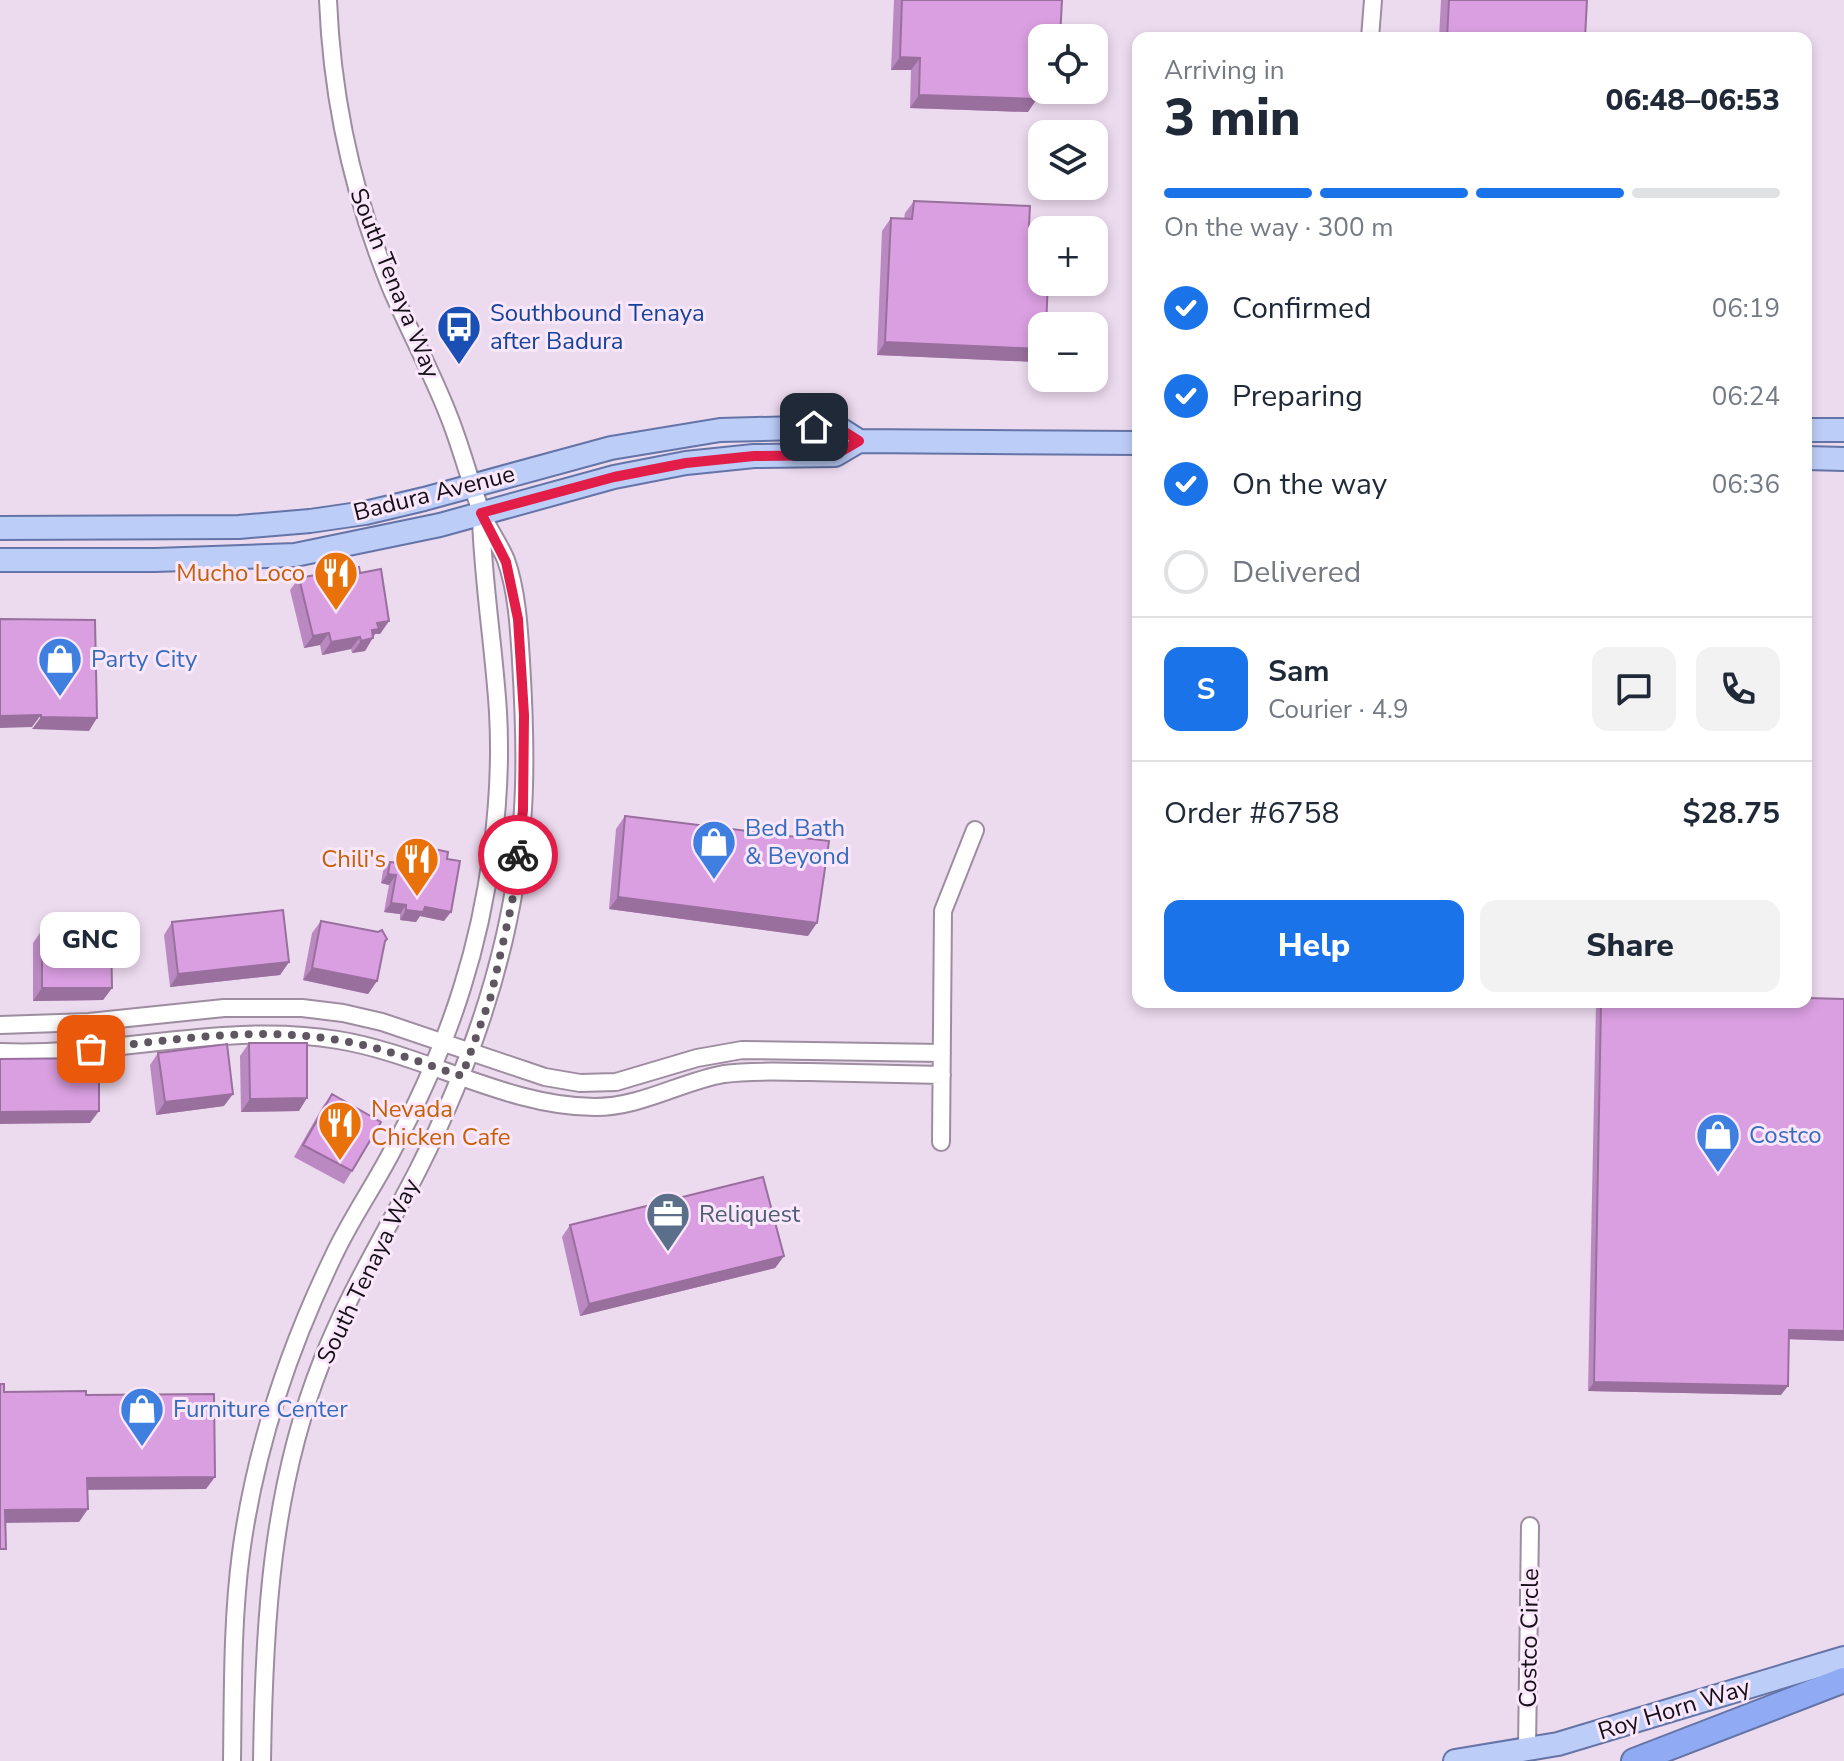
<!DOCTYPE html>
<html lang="en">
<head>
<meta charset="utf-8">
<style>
	body { margin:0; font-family:"Nunito Sans",sans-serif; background:#f2f2f3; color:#1f2937; height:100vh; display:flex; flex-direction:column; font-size:30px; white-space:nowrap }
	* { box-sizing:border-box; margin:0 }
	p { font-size:26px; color:#747a83 }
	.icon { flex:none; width:44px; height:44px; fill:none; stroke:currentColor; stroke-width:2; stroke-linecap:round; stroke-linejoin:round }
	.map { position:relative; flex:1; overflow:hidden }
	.details { position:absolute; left:1132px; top:32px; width:680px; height:976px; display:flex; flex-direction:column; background:#fff; border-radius:16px; box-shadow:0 4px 12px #0003 }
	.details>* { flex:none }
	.fabs { position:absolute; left:1028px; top:24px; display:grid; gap:16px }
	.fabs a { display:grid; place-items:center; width:80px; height:80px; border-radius:16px; background:#fff; box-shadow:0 4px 12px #0003; font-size:40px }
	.pin { position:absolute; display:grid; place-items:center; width:68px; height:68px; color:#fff; margin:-34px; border-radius:16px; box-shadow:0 4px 12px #0006 }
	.courier { position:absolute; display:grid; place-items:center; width:80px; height:80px; margin:-40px; border:6px solid #e11d48; border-radius:50%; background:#fff; color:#222; box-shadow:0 2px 10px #0007 }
	.bubble { position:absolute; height:56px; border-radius:16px; background:#fff; box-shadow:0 4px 12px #0003; font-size:26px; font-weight:800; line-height:56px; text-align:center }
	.summary em { font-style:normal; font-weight:800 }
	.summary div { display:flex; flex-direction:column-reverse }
	.summary { display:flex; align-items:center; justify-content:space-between; height:136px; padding:0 32px }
	h1 { font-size:52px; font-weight:800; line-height:60px }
	.bar { display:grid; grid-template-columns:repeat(4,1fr); gap:12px 8px; align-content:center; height:96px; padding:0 32px }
	.bar i { height:10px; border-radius:6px; background:#e0e1e3 }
	.bar .active { background:#1a73e8 }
	.bar p { grid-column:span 4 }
	.line { display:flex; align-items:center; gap:20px; padding:0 32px; border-top:2px solid #e0e1e3 }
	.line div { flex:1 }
	.round { display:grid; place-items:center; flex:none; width:84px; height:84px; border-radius:16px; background:#f2f2f3 }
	ol { padding:0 32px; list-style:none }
	li { display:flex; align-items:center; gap:24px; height:88px }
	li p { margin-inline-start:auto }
	li .icon { padding:8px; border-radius:50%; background:#1a73e8; color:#fff; stroke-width:4 }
	li:last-child { color:#747a83 }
	li i { width:44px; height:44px; border:4px solid #e0e1e3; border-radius:50% }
	.cta { display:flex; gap:16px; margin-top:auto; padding:16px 32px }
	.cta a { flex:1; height:92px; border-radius:16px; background:#1a73e8; color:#fff; font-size:32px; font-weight:800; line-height:92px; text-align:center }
	.cta a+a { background:#f2f2f3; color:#1f2937 }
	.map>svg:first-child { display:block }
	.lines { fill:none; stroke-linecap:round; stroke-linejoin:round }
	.minor-casing { stroke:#9e8da0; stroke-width:20 }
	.major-casing { stroke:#6574a6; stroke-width:26 }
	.highway-casing { stroke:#6574a6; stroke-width:28 }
	.minor { stroke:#fff; stroke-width:16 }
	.major { stroke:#bccdf8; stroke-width:22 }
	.highway { stroke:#90abf3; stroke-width:24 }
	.wall { fill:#bb89c2 }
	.shaded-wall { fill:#996f9e }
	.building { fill:#da9fe1; stroke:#996f9e; stroke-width:2 }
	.done { stroke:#605662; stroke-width:8; stroke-dasharray:0 14.4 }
	.route { stroke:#e11d48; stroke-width:10 }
	.labels { text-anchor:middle; stroke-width:6; stroke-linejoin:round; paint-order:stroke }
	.street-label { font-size:24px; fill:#150f16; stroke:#fae7fc }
	.transit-label { font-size:24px; fill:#164399; stroke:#fae7fc; text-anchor:start }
	.food-label { font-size:24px; fill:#c56008; stroke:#fae7fc; text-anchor:end }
	.shop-label { font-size:24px; fill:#366cbe; stroke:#fae7fc; text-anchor:start }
	.service-label { font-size:24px; fill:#4e5e75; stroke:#fae7fc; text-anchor:start }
</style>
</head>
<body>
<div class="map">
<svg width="1844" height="1761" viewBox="0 0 1844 1761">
	<rect width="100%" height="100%" fill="#ecdaee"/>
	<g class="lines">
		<g class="minor-casing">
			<path id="minor" d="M1370,38L1373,0
				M0,1025L89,1022L224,1008H302L343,1013L382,1022L545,1077L580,1083L616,1082L697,1058L742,1050L942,1053
				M0,1052C113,1057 225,1021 338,1040C424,1054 508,1107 595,1107C641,1107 680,1082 724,1074C752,1070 781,1072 809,1072C853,1073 898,1074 942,1075
				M941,1142L943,911L975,830
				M1527,1749L1530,1526
				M232,1761C233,1692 232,1622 241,1553C255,1450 288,1350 333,1257C349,1222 372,1189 390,1155C419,1101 444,1046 462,988C489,903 503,801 498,712C494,647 483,583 481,518
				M262,1761C264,1625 271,1489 322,1361C348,1294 385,1234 418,1170C475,1057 516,937 523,809C526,760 524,710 521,661C519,628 517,591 506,560C499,543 487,528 481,511C469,479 461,446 448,414C431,371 409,330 391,288C353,195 332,100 328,0"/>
		</g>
		<g class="major-casing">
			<path id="major" d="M1806,430H1844
				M1806,458L1844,459
				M0,528L239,527L310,521L365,513L424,499L611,448L720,430L837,427L859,441
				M0,560H155L295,555L440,525L614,477L686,463L754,456L835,455L859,441L1138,443
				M1455,1761L1558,1744L1844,1658"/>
		</g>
		<g class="highway-casing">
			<path id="highway" d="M1634,1761L1844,1680"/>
		</g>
		<use href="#minor" class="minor"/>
		<use href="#major" class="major"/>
		<use href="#highway" class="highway"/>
	</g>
	<path class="wall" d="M894,0H1062L1037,77L1028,112L910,108L911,70H891Z
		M1441,0H1587L1585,38H1439Z
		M914,201L1029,226L1036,362L877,355L882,231L891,218L904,219L905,213Z
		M360,573L389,621L380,634H375L365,651L352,653L351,649L322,655L320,645L304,648L290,590L299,578Z
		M625,816L808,936L609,909L616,829Z
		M403,848L431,853L434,849L444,921L420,916L416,922L400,920V914L384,912L389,885L381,883L383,871L390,862H396L397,857Z
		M321,921L378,932L387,939L384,944L377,981L368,994L303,980L312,933Z
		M172,922L289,962L280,975L170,987L164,935Z
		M42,930L112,988L103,1000L33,1001V943Z
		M1596,1002H1806L1844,1341L1789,1339L1781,1395L1588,1391Z
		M249,1043L299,1111L241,1112L240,1056Z
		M158,1053L224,1106L156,1115L150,1065Z
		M332,1094L352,1171L344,1184L294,1157L323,1106Z
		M570,1225L784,1256L775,1268L580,1316L562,1237Z"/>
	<path class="shaded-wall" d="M900,57L920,58L911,70H891Z
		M1038,64L1042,65V77H1029Z
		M919,95L1037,99L1028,112L910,108Z
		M885,342L1042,349V353L1036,362L877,355Z
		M389,621L380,634H375L365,651L352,653L361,641L377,623Z
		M329,633L320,645L304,648L313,636Z
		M360,637L351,649L322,655L331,642Z
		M41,715L32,727L0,728V716Z
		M41,717L97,718L89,731L32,729Z
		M388,874L396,875L389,885L381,883Z
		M618,897L817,923L808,936L609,909Z
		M391,903L406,905L400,914L384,912Z
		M425,907L451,912L444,921L420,916L416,922L400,920L406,910Z
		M289,962L280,975L170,987L178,974Z
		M312,968L377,981L368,994L303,980Z
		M42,988H112L103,1000L33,1001Z
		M233,1094L224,1106L156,1115L165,1102Z
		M307,1098L299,1111L241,1112L250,1099Z
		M99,1111L90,1123L0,1124V1112Z
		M784,1256L775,1268L580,1316L589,1304Z
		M1789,1330L1844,1331V1341L1783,1339Z
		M1594,1382L1788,1386L1781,1395L1588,1391Z
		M215,1477L206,1489L79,1490L87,1478Z
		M88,1509L79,1522L0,1523L5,1510Z"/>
	<path class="building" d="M902,0H1062L1060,38H1042V65L1038,64L1037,99L919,95L920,58L900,57Z
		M1449,0H1587L1585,38H1447Z
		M914,201L1030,206L1029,226L1050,227V230H1042V282H1048L1046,326H1042V349L885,342L891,218L912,219Z
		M359,567L360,573L381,569L389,621L377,623L379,629L372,630L373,638L361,641L360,637L331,642L329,633L313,636L299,578Z
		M0,619L95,620L97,718L41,717V715L0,716Z
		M625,816L829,841L817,923L618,897Z
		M403,848L433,853L434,849L448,852L447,859L460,861L451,912L425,907L423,912L406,910V905L391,903L396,875L388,874L390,862L400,863Z
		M283,910L289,962L178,974L172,922Z
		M321,921L378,932L382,930L387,939L385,941L377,981L312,968Z
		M42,930H111L112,988H42Z
		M1806,998L1844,999V1331L1789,1330L1788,1386L1594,1382L1601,1002H1806Z
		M249,1043H307V1098L250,1099Z
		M227,1044L233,1094L165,1102L158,1053Z
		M99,1058V1111L0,1112V1059Z
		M332,1094L381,1122L352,1171L303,1145Z
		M763,1177L784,1256L589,1304L570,1225Z
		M0,1384H4V1392L86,1391V1395L214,1394L215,1477L87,1478L88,1509L5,1510L6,1549H0Z"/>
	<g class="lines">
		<path class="done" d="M91,1049C172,1040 256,1026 337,1040C380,1046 421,1063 462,1076L491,996L512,903L518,855"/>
		<path class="route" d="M518,855L523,810L524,715L518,619L506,562L481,513L614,477L686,463L754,456L835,455L859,441L837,427H814"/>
	</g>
	<defs>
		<g id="bus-pin" transform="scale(2.3)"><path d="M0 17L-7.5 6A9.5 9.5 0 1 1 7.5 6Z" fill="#1a4fb4" stroke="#fae7fc"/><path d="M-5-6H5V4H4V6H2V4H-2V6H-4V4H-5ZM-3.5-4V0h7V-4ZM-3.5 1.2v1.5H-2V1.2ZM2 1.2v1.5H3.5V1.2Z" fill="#fff"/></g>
		<g id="restaurant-pin" transform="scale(2.3)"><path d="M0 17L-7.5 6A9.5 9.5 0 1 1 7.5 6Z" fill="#e8710a" stroke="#fae7fc"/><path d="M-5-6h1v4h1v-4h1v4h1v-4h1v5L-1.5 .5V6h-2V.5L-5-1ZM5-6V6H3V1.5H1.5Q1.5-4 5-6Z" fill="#fff"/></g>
		<g id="shop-pin" transform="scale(2.3)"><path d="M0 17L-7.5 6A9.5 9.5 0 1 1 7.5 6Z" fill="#3f7fe0" stroke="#fae7fc"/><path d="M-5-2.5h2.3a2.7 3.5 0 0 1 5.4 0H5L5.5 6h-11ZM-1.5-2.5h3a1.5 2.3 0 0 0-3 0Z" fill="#fff"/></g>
		<g id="office-pin" transform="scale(2.3)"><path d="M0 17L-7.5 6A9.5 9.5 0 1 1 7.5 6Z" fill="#5c6f8a" stroke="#fae7fc"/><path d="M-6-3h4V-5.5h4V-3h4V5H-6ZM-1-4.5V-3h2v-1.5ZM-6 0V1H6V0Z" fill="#fff"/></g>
	</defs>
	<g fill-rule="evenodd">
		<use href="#bus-pin" x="459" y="327"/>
		<use href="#restaurant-pin" x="336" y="573"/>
		<use href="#shop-pin" x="60" y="659"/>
		<use href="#shop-pin" x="714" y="842"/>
		<use href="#restaurant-pin" x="417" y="859"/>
		<use href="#restaurant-pin" x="340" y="1123"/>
		<use href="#shop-pin" x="1718" y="1135"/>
		<use href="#office-pin" x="668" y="1214"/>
		<use href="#shop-pin" x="142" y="1409"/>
	</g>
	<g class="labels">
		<g class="street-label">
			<text transform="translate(395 283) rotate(68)" y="8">South Tenaya Way</text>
			<text transform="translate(434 493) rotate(-14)" y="8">Badura Avenue</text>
			<text transform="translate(368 1271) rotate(-64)" y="8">South Tenaya Way</text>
			<text transform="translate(1529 1638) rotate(-89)" y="8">Costco Circle</text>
			<text transform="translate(1674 1709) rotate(-17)" y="8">Roy Horn Way</text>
		</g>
		<g class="transit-label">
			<text x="490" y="321">Southbound Tenaya<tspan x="490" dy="28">after Badura</tspan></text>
		</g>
		<g class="food-label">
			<text x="305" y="581">Mucho Loco</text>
			<text x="386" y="867">Chili's</text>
			<text x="371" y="1117" text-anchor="start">Nevada<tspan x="371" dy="28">Chicken Cafe</tspan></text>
		</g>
		<g class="shop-label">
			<text x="91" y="667">Party City</text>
			<text x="745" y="836">Bed Bath<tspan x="745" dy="28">&amp; Beyond</tspan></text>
			<text x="1749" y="1143">Costco</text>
			<text x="173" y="1417">Furniture Center</text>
		</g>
		<g class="service-label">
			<text x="699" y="1222">Reliquest</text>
		</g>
	</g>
</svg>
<div class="fabs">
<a><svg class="icon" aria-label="locate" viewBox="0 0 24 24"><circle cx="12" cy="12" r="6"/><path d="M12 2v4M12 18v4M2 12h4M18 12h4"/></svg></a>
<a><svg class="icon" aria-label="layers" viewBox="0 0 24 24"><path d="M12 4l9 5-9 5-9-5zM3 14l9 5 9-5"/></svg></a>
<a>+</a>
<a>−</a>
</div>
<div class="pin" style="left:91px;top:1049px;background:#ea580c"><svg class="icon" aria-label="bag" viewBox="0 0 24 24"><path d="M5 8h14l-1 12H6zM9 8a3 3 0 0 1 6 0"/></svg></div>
<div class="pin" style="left:814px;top:427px;background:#1f2937"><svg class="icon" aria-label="home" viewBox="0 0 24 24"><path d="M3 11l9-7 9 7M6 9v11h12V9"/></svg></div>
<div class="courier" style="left:518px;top:855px"><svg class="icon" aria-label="bike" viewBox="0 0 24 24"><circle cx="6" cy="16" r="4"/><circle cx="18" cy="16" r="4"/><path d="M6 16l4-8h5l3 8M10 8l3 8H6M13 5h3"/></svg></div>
<div class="bubble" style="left:40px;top:912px;width:100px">GNC</div>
<section class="details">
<div class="summary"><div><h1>3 min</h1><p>Arriving in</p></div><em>06:48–06:53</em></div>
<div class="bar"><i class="active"></i><i class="active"></i><i class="active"></i><i></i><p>On the way · 300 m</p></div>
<ol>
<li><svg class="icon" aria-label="check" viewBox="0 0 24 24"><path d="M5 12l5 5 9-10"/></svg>Confirmed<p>06:19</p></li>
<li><svg class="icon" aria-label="check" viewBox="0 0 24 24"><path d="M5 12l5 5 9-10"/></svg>Preparing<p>06:24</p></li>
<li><svg class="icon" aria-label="check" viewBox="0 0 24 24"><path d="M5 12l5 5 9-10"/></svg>On the way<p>06:36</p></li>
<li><i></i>Delivered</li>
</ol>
<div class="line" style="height:144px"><b class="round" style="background:#1a73e8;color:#fff">S</b><div><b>Sam</b><p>Courier · 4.9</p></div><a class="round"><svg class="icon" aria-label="chat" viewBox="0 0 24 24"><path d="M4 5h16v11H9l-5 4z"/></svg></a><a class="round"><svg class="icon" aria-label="phone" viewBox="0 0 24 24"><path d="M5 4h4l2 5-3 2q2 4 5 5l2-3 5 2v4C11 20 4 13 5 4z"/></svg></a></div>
<div class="line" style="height:104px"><div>Order #6758</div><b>$28.75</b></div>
<div class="cta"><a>Help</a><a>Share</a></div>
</section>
</div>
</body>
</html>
